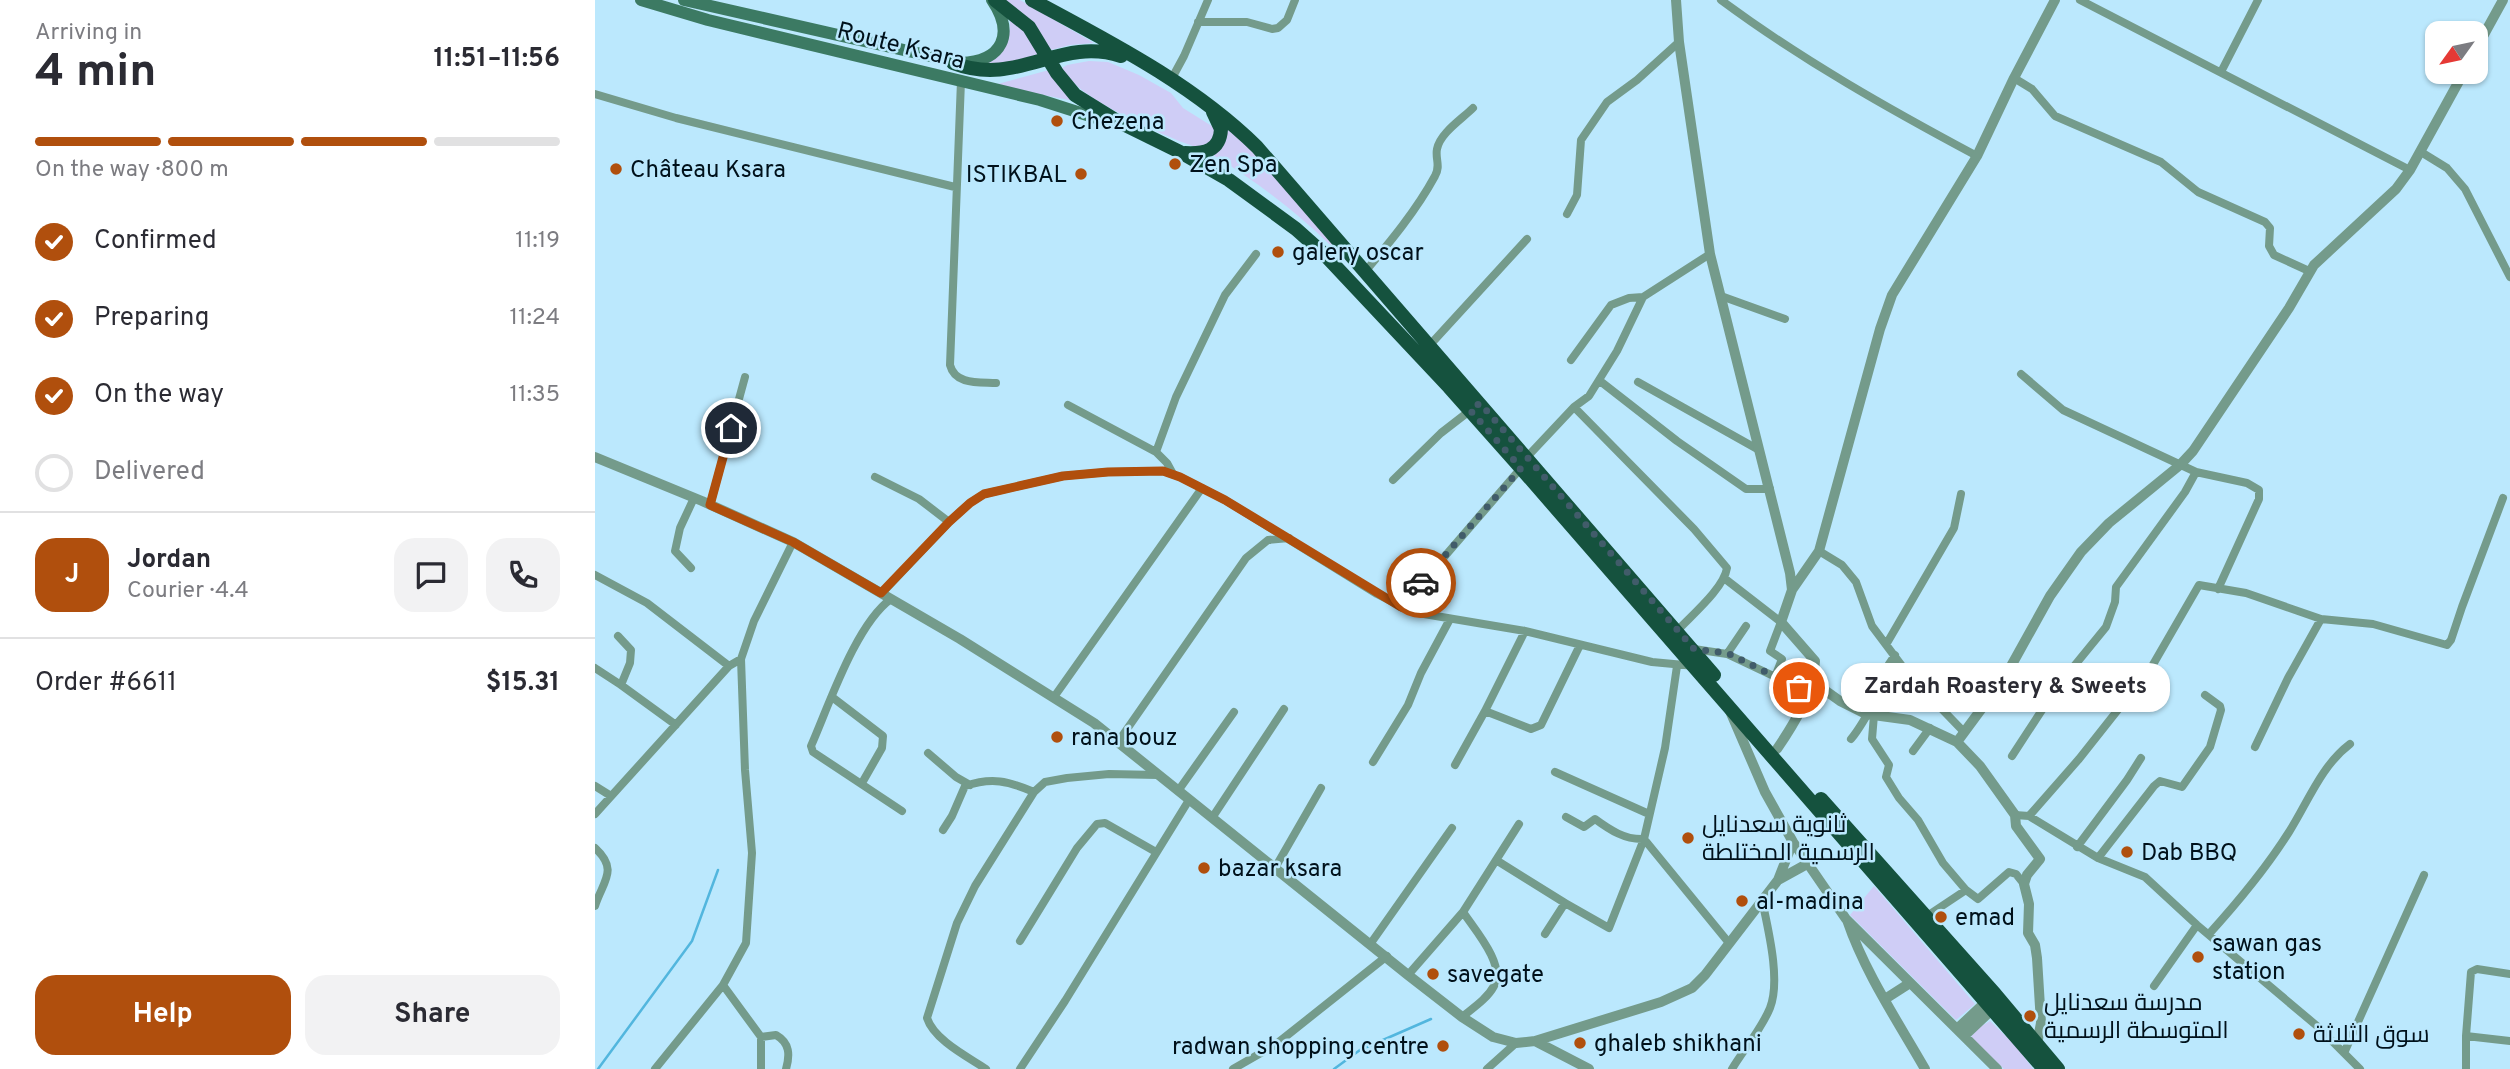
<!DOCTYPE html>
<html lang="en">
<head>
<meta charset="utf-8">
<style>
	body { margin:0; font-family:Overpass,Cairo,sans-serif; background:#f2f2f3; color:#2b2b33; height:100vh; display:flex; flex-direction:column; font-size:26px; white-space:nowrap }
	* { box-sizing:border-box; margin:0 }
	p { font-size:23px; color:#7c7c81 }
	.icon { flex:none; width:38px; height:38px; fill:none; stroke:currentColor; stroke-width:2; stroke-linecap:round; stroke-linejoin:round }
	.map { position:relative; flex:1; overflow:hidden }
	.sheet { display:flex; flex-direction:column; background:#fff; width:595px }
	.sheet>* { flex:none }
	.needle { width:46px; rotate:237deg }
	.buttons { position:absolute; left:1830px; top:21px; display:grid; gap:14px }
	.buttons a { display:grid; place-items:center; width:63px; height:63px; border-radius:14px; background:#fff; box-shadow:0 2px 5px #0004; font-size:35px }
	.pin { position:absolute; display:grid; place-items:center; width:60px; height:60px; color:#fff; margin:-30px; border:4px solid #fff; border-radius:50%; box-shadow:0 2px 7px #0007 }
	.courier { position:absolute; display:grid; place-items:center; width:70px; height:70px; margin:-35px; border:5px solid #b04f0d; border-radius:50%; background:#fff; color:#222; box-shadow:0 2px 9px #0007 }
	.bubble { position:absolute; height:49px; border-radius:21px; background:#fff; box-shadow:0 2px 5px #0004; font-size:23px; font-weight:700; line-height:49px; text-align:center }
	.headline em { font-style:normal; font-weight:700 }
	.headline div { display:flex; flex-direction:column-reverse }
	.headline { display:flex; align-items:center; justify-content:space-between; height:119px; padding:0 35px }
	h1 { font-size:46px; font-weight:700; line-height:52px }
	.bar { display:grid; grid-template-columns:repeat(4,1fr); gap:10px 7px; align-content:center; height:84px; padding:0 35px }
	.bar i { height:9px; border-radius:5px; background:#e1e1e2 }
	.bar .active { background:#b04f0d }
	.bar p { grid-column:span 4 }
	.line { display:flex; align-items:center; gap:18px; padding:0 35px; border-top:2px solid #e1e1e2 }
	.line div { flex:1 }
	.round { display:grid; place-items:center; flex:none; width:74px; height:74px; border-radius:21px; background:#f2f2f3 }
	ol { padding:0 35px; list-style:none }
	li { display:flex; align-items:center; gap:21px; height:77px }
	li p { margin-inline-start:auto }
	li .icon { padding:7px; border-radius:50%; background:#b04f0d; color:#fff; stroke-width:4 }
	li:last-child { color:#7c7c81 }
	li i { width:38px; height:38px; border:4px solid #e1e1e2; border-radius:50% }
	.primary-button { display:flex; gap:14px; margin-top:auto; padding:14px 35px }
	.primary-button a { flex:1; height:80px; border-radius:21px; background:#b04f0d; color:#fff; font-size:28px; font-weight:700; line-height:80px; text-align:center }
	.primary-button a+a { background:#f2f2f3; color:#2b2b33 }
	main { display:flex; flex:1; min-height:0 }
	.map>svg:first-child { display:block }
	.green { fill:#cfcdf6 }
	.lines { fill:none; stroke-linecap:round; stroke-linejoin:round }
	.stream { stroke:#52b6de; stroke-width:2.5 }
	.minor { stroke:#749b8b; stroke-width:8 }
	.tertiary { stroke:#749b8b; stroke-width:10 }
	.secondary { stroke:#3c7a63; stroke-width:12 }
	.trunk { stroke:#15523e; stroke-width:14 }
	.done { stroke:#415c6a; stroke-width:7; stroke-dasharray:0 12.6 }
	.route { stroke:#b04f0d; stroke-width:9 }
	.poi-dot { fill:#b04f0d; stroke:#bbe8fd; stroke-width:2.5 }
	.labels { text-anchor:middle; stroke-width:5; stroke-linejoin:round; paint-order:stroke }
	.street-label { font-size:24px; fill:#00111b; stroke:#bbe8fd }
	.poi-label { font-size:24px; fill:#00111b; stroke:#bbe8fd; text-anchor:start }
</style>
</head>
<body>
<main>
<section class="sheet">
<div class="headline"><div><h1>4 min</h1><p>Arriving in</p></div><em>11:51–11:56</em></div>
<div class="bar"><i class="active"></i><i class="active"></i><i class="active"></i><i></i><p>On the way · 800 m</p></div>
<ol>
<li><svg class="icon" aria-label="check" viewBox="0 0 24 24"><path d="M5 12l5 5 9-10"/></svg>Confirmed<p>11:19</p></li>
<li><svg class="icon" aria-label="check" viewBox="0 0 24 24"><path d="M5 12l5 5 9-10"/></svg>Preparing<p>11:24</p></li>
<li><svg class="icon" aria-label="check" viewBox="0 0 24 24"><path d="M5 12l5 5 9-10"/></svg>On the way<p>11:35</p></li>
<li><i></i>Delivered</li>
</ol>
<div class="line" style="height:126px"><b class="round" style="background:#b04f0d;color:#fff">J</b><div><b>Jordan</b><p>Courier · 4.4</p></div><a class="round"><svg class="icon" aria-label="chat" viewBox="0 0 24 24"><path d="M4 5h16v11H9l-5 4z"/></svg></a><a class="round"><svg class="icon" aria-label="phone" viewBox="0 0 24 24"><path d="M5 4h4l2 5-3 2q2 4 5 5l2-3 5 2v4C11 20 4 13 5 4z"/></svg></a></div>
<div class="line" style="height:91px"><div>Order #6611</div><b>$15.31</b></div>
<div class="primary-button"><a>Help</a><a>Share</a></div>
</section>
<div class="map">
<svg width="1915" height="1069" viewBox="0 0 1915 1069">
	<rect width="100%" height="100%" fill="#bbe8fd"/>
	<path class="green" d="M410,0H425L499,43L475,45L456,50Z
		M418,17L448,55L420,63L390,64C406,50 416,42 415,19Z
		M494,61L513,62L544,75L576,93L588,108L620,128L619,140L604,148C575,139 503,106 481,85C476,80 471,74 467,68L472,65Z
		M454,70L479,101L399,85Z
		M633,127L674,165L754,264C713,221 669,186 618,155L631,141Z
		M1279,886L1380,1004L1361,1020L1255,915Z
		M1395,1021L1422,1047L1438,1069H1409L1376,1037L1383,1028Z"/>
	<g class="lines">
		<path class="stream" d="M3,1069L97,941L123,870
			M739,1069L765,1050L836,1019"/>
		<path class="minor" d="M1126,0C1207,60 1294,109 1382,156
			M1485,0L1815,170
			M603,22H652L677,29L683,28L692,20L700,0
			M1626,72L1663,0
			M1419,78L1437,89L1460,116L1566,162L1603,192L1670,222L1675,228L1674,246L1679,255L1714,271
			M576,80L589,56L613,0
			M366,81L355,365C360,385 384,382 401,383
			M0,94L81,118L360,187
			M1826,152L1852,168L1870,189L1915,277
			M972,214L982,195L986,140L1012,102L1042,80L1084,42
			M769,273C795,242 821,211 840,176C846,166 840,159 842,149C845,133 867,119 878,108
			M1126,296L1190,319
			M834,346L932,239
			M976,360L1016,305L1034,298L1048,297
			M1005,381L1082,441L1151,489H1175
			M1043,382L1164,450
			M473,405L561,452L572,463L578,474
			M979,407L1099,529L1132,568C1129,588 1097,615 1083,630
			M561,452L581,397L630,295L661,254
			M932,457L979,407L994,396L1022,351L1048,297L1115,254
			M1601,472L1652,483L1664,490V499L1623,589
			M280,477L324,499L354,522
			M798,480L846,433L877,409
			M115,505L150,377
			M1224,551L1247,565L1261,582L1277,626L1313,674L1369,732
			M96,568L80,551L85,528L99,498
			M0,575L52,603L134,666
			M1129,578L1186,622L1175,651L1187,659L1180,677
			M287,593L354,522L375,503L389,494L468,476L513,472L568,471L585,477L630,500L782,594L817,612L930,631L1057,662L1100,666
			M296,599C261,624 234,705 216,746L218,752L307,811
			M806,607L926,468
			M23,636L36,650L35,663L26,685L81,725
			M1292,643L1359,528L1366,494
			M1099,649L1132,654L1212,692
			M1132,654L1151,626
			M1082,666L1070,748L1049,839L1134,943
			M0,668L26,685
			M237,697L288,736L287,748L267,783
			M459,697L607,488
			M890,711L930,631
			M1279,715L1277,739L1294,765L1291,777L1304,798L1323,820L1348,863L1371,890L1332,916
			M1256,739C1271,721 1281,697 1293,676L1292,667L1300,655
			M523,742L651,558L673,540L694,538
			M1660,747L1693,678L1726,619
			M1318,751L1335,728
			M333,753L361,777L375,785
			M1417,756L1462,687L1511,627L1520,602L1521,587L1590,492L1601,472L1468,410L1426,374
			M778,762L813,705L826,673L855,619
			M860,765L890,711L936,729L946,725L985,645
			M960,772L1054,814
			M0,786L16,796
			M583,791L639,712
			M0,814L134,666L146,659
			M1420,815L1434,816L1503,858L1550,877L1602,925L1722,1026L1765,1069
			M1434,816L1484,759L1556,668L1604,585L1651,593L1726,619L1778,624L1852,645L1856,640L1867,607L1908,498
			M617,818L689,709
			M348,830L357,816L370,786C397,777 413,781 439,792
			M1482,847L1532,780L1546,758
			M0,848C24,870 8,881 0,906
			M1503,858L1559,786L1565,781L1587,787L1615,747L1626,710L1625,706L1610,695
			M901,860L970,903L950,934
			M680,868L726,788
			M1371,890L1383,899L1414,872L1421,874L1429,884
			M970,903L1014,928L1049,839C1030,840 1015,830 1000,819L989,827L971,817
			M1614,934C1643,902 1670,870 1694,832C1713,802 1726,766 1755,744
			M425,941L482,848L502,824L510,823L561,852
			M776,943L857,828
			M813,975L868,912L924,824
			M128,985L166,1037V1069
			M1559,986L1602,925
			M867,1017C878,1008 892,999 899,986C911,965 880,930 868,912
			M1871,1036L1915,1041
			M166,1037L181,1035C195,1043 195,1055 191,1069
			M1749,1053L1829,875
			M60,1069L128,985L151,943L157,853L150,770L146,659L159,621L198,542
			M391,1069C373,1057 339,1040 332,1018L362,923L380,886L439,792L450,782L472,778L514,774L563,775
			M425,1069L470,1001L594,800
			M638,1069L680,1045L792,956
			M892,1069L921,1043
			M1137,1069C1149,1049 1166,1030 1175,1008C1186,980 1173,929 1167,900
			M1871,1069V1036L1876,972L1882,969L1915,974"/>
		<path class="tertiary" d="M1081,0L1084,42L1115,254L1195,573L1197,590L1186,622L1220,661C1219,692 1199,724 1182,749
			M1881,49L1908,0
			M0,457L107,501L198,542L365,639L499,723L813,975L867,1017L898,1037L921,1043L940,1041L1066,1002L1097,988L1110,975L1183,880L1198,842
			M1197,590L1224,551L1285,329L1297,295L1382,156L1419,78L1460,0
			M1217,681L1245,701L1271,714L1315,720L1362,742L1385,766L1420,815L1421,826L1445,859L1432,875L1429,884L1434,904L1433,933L1440,945L1442,958L1446,1023L1442,1044
			M1135,711L1170,792L1198,842L1251,919L1402,1069
			M1362,742L1410,677L1455,596L1486,552L1514,523L1585,465L1598,451L1694,308L1719,265L1801,189L1815,170L1869,72
			M1183,880L1212,864
			M1252,920C1270,973 1302,1020 1330,1069
			M1290,999L1315,983
			M1362,1029L1396,997
			M1369,1036L1402,1005
			M940,1041L994,1069"/>
		<path class="secondary" d="M46,0L113,20L445,100L520,124
			M89,0L366,63C408,61 420,34 397,0"/>
		<path class="trunk" d="M400,0L434,27L462,73L480,95L522,121L585,152L634,180L701,229L729,254L854,387L926,468L1449,1069
			M437,0C515,42 598,84 662,147L1119,675
			M358,63C423,88 464,36 526,56
			M590,153C609,154 625,151 626,129L618,112
			M1226,799L1400,994L1463,1069"/>
	</g>
	<g class="lines">
		<path class="done" d="M826,583L926,468L875,410L885,403L1099,649L1132,653L1204,688"/>
		<path class="route" d="M136,428L115,505L198,542L286,593L354,522L375,503L389,494L468,476L513,472L568,471L585,477L630,500L806,607L826,583"/>
	</g>
	<g class="poi-dot">
		<circle cx="462" cy="121" r="7"/>
		<circle cx="580" cy="164" r="7"/>
		<circle cx="21" cy="169" r="7"/>
		<circle cx="486" cy="174" r="7"/>
		<circle cx="683" cy="252" r="7"/>
		<circle cx="462" cy="737" r="7"/>
		<circle cx="1093" cy="838" r="7"/>
		<circle cx="1532" cy="852" r="7"/>
		<circle cx="609" cy="868" r="7"/>
		<circle cx="1147" cy="901" r="7"/>
		<circle cx="1346" cy="917" r="7"/>
		<circle cx="1603" cy="957" r="7"/>
		<circle cx="838" cy="974" r="7"/>
		<circle cx="1435" cy="1016" r="7"/>
		<circle cx="1704" cy="1034" r="7"/>
		<circle cx="985" cy="1043" r="7"/>
		<circle cx="848" cy="1046" r="7"/>
	</g>
	<g class="labels">
		<g class="street-label">
			<text transform="translate(306 45) rotate(14)" y="8">Route Ksara</text>
		</g>
		<g class="poi-label">
			<text x="476" y="129">Chezena</text>
			<text x="594" y="172">Zen Spa</text>
			<text x="35" y="177">Château Ksara</text>
			<text x="472" y="182" text-anchor="end">ISTIKBAL</text>
			<text x="697" y="260">galery oscar</text>
			<text x="476" y="745">rana bouz</text>
			<text x="1107" y="832">ثانوية سعدنايل<tspan x="1107" dy="28">الرسمية المختلطة</tspan></text>
			<text x="1546" y="860">Dab BBQ</text>
			<text x="623" y="876">bazar ksara</text>
			<text x="1161" y="909">al-madina</text>
			<text x="1360" y="925">emad</text>
			<text x="1617" y="951">sawan gas<tspan x="1617" dy="28">station</tspan></text>
			<text x="852" y="982">savegate</text>
			<text x="1449" y="1010">مدرسة سعدنايل<tspan x="1449" dy="28">المتوسطة الرسمية</tspan></text>
			<text x="1718" y="1042">سوق الثلاثة</text>
			<text x="999" y="1051">ghaleb shikhani</text>
			<text x="834" y="1054" text-anchor="end">radwan shopping centre</text>
		</g>
	</g>
</svg>
<div class="buttons">
<a><svg class="needle" viewBox="-14 -14 28 28"><path d="M0-13l5 13h-10z" fill="#e53935"/><path d="M0 13l5-13h-10z" fill="#7c7c81"/></svg></a>
</div>
<div class="pin" style="left:1204px;top:688px;background:#ea580c"><svg class="icon" aria-label="bag" viewBox="0 0 24 24"><path d="M5 8h14l-1 12H6zM9 8a3 3 0 0 1 6 0"/></svg></div>
<div class="pin" style="left:136px;top:428px;background:#1f2937"><svg class="icon" aria-label="home" viewBox="0 0 24 24"><path d="M3 11l9-7 9 7M6 9v11h12V9"/></svg></div>
<div class="courier" style="left:826px;top:583px"><svg class="icon" aria-label="car" viewBox="0 0 24 24"><path d="M5 17H2v-5l4-1 3-4h7l3 4 3 1v5h-3M9 17h6M6 11h13"/><circle cx="7" cy="17" r="2"/><circle cx="17" cy="17" r="2"/></svg></div>
<div class="bubble" style="left:1246px;top:663px;width:329px">Zardah Roastery &amp; Sweets</div>
</div>
</main>
</body>
</html>
